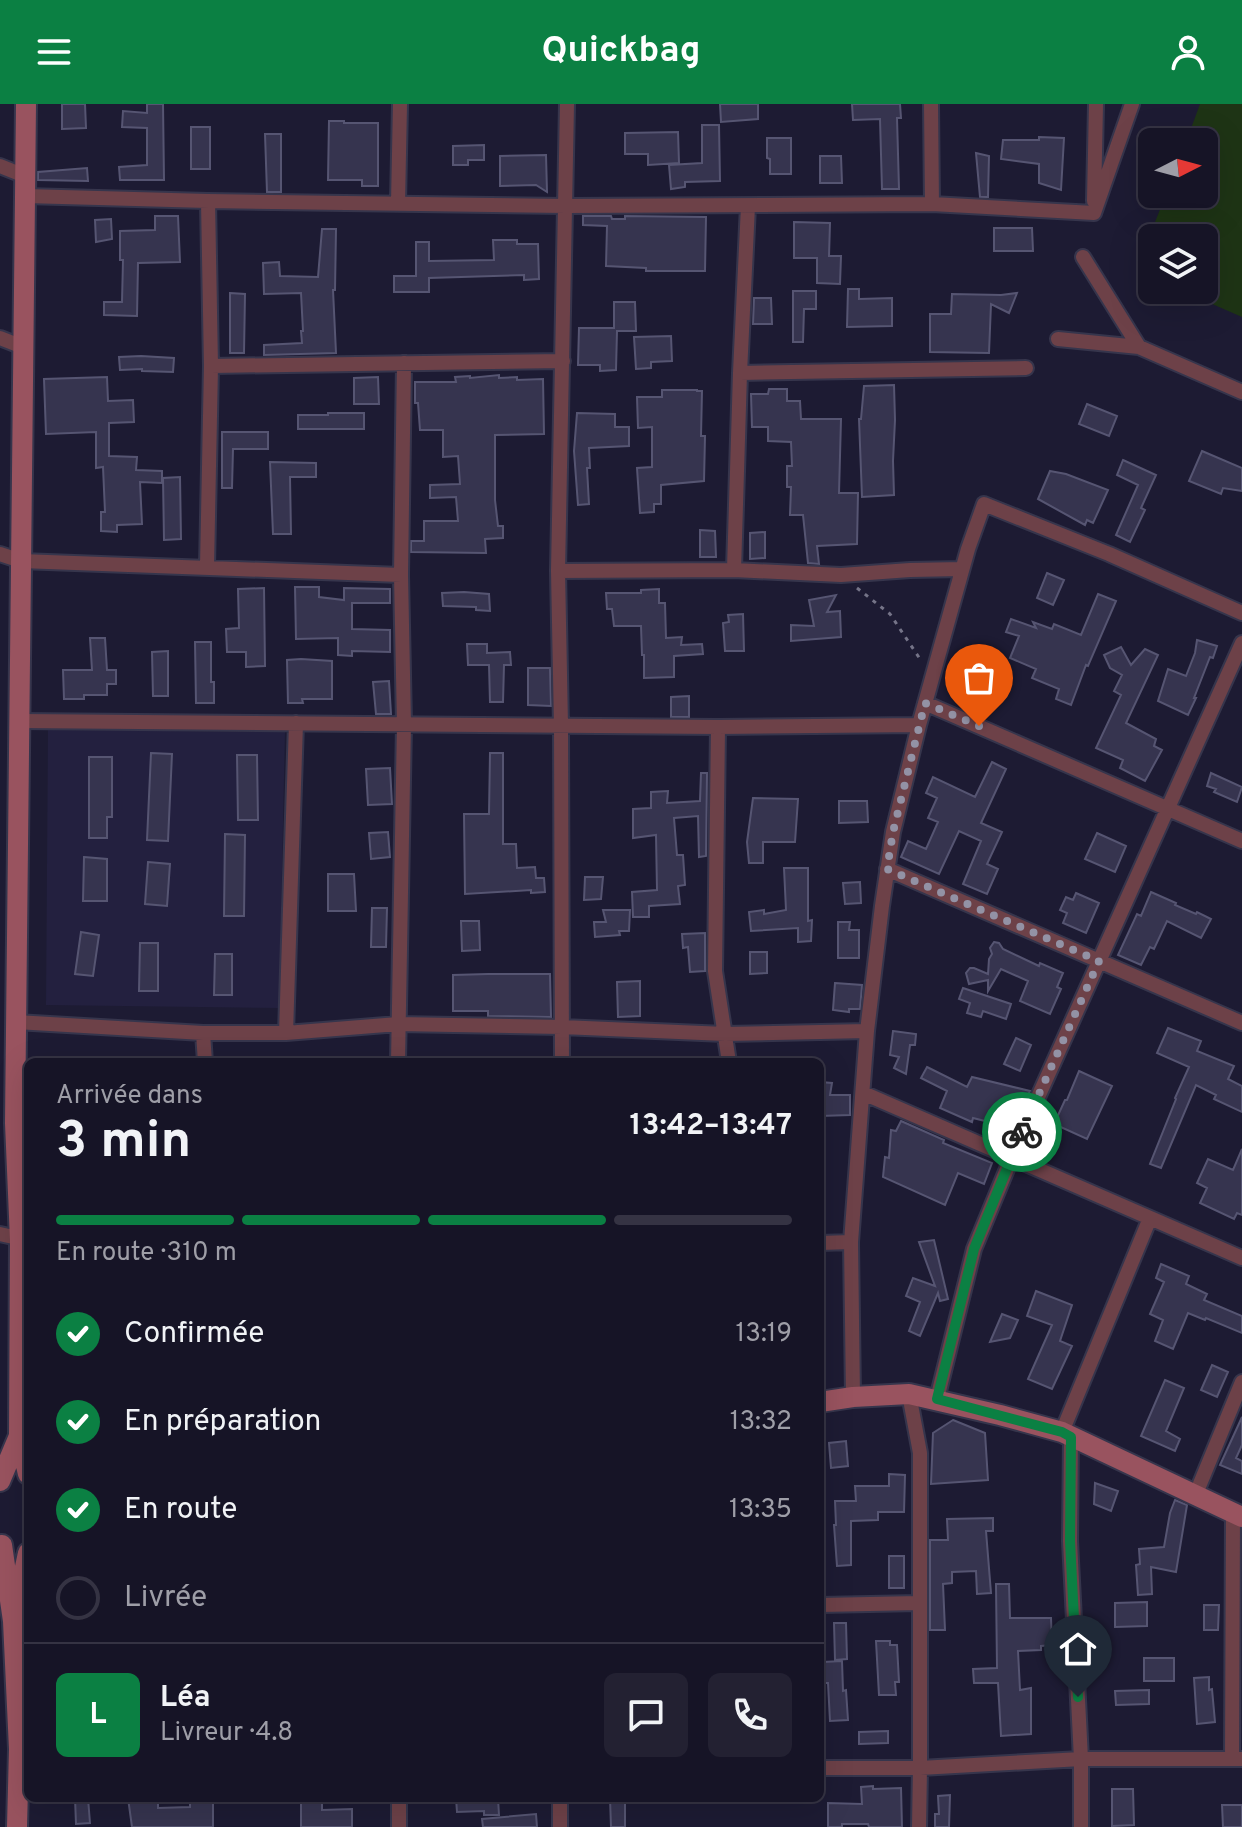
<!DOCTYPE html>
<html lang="fr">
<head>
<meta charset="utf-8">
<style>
	body { margin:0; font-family:Overpass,sans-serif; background:#232132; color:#f1f3f6; height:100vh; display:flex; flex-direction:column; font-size:30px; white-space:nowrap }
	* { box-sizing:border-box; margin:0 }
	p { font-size:26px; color:#9e9ea7 }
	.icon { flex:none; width:44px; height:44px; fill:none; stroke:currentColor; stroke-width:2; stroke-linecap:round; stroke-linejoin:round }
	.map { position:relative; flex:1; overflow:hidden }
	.details { position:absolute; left:24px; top:954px; width:800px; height:744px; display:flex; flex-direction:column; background:#161426; border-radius:12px; box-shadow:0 8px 32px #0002,0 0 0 2px #353343 }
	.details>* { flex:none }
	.needle { width:52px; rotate:84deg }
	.fabs { position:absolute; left:1138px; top:24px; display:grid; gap:16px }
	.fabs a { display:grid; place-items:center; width:80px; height:80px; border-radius:12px; background:#161426; box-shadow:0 8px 32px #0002,0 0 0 2px #353343; font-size:40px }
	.pin { position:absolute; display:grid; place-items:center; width:68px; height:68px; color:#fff; margin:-82px -34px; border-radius:50% 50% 50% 0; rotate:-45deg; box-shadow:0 0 8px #0007 }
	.pin .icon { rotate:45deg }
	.courier { position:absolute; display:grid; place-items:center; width:80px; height:80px; margin:-40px; border:6px solid #0b8043; border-radius:50%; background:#fff; color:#222; box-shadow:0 2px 10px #0007 }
	.overview em { font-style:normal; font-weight:700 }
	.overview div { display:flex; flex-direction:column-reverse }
	.overview { display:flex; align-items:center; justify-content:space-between; height:136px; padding:0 32px }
	h1 { font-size:52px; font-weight:700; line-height:60px }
	.bar { display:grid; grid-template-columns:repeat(4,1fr); gap:12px 8px; align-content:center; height:96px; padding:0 32px }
	.bar i { height:10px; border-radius:6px; background:#353343 }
	.bar .on { background:#0b8043 }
	.bar p { grid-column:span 4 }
	.line { display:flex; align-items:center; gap:20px; padding:0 32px; border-top:2px solid #353343 }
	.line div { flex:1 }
	.round { display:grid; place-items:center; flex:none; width:84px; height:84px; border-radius:12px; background:#232132 }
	ol { padding:0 32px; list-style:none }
	li { display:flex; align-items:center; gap:24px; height:88px }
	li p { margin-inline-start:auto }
	li .icon { padding:8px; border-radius:50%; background:#0b8043; color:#fff; stroke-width:4 }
	li:last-child { color:#9e9ea7 }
	li i { width:44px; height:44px; border:4px solid #353343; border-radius:50% }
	header { display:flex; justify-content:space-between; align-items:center; height:104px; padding:0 32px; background:#0b8043; color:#fff; font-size:36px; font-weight:700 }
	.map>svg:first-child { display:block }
	.built { fill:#23203f }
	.green { fill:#1e3415 }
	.building { fill:#36344f; stroke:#565572; stroke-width:2 }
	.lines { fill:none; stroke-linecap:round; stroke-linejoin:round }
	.street-casing { stroke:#36354c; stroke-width:18 }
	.secondary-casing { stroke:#36354c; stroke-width:24 }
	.path { stroke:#757488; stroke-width:3; stroke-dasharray:4 6; stroke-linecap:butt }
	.street { stroke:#6d4148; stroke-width:14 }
	.secondary { stroke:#99535f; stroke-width:20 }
	.done { stroke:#9392a5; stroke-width:8; stroke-dasharray:0 14.4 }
	.route { stroke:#0b8043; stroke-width:10 }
</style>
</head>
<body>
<header><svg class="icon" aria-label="menu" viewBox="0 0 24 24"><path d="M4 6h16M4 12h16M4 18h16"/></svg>Quickbag<svg class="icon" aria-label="person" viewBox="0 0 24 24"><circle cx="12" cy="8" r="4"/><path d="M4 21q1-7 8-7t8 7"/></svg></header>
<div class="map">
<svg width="1242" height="1723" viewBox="0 0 1242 1723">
	<rect width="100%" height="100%" fill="#1d1b33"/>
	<path class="built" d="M48,626L285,628L279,904L46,901Z"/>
	<path class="green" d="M1200,0H1242V213L1180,186H1204V134H1152V174L1136,167L1166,90H1204V38H1186Z"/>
	<path class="building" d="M62,0H85L86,24L62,25Z
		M147,0H163L164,76H120L119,63L147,61V24L122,23L123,7L147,9Z
		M720,0H758V15L721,18Z
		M852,0H900L901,14H897L899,85H882L880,15L853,16Z
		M329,17H344V19H378V82H362V76H328Z
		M702,21H719L720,77L685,78V83L671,85L669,61L702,59Z
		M191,23H210V65H191Z
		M678,28L679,59L648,61V50H625V29Z
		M265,30H281V88H267Z
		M1039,33L1064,34L1061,86L1039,79V60L1001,55L1003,36H1039Z
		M767,34H791V70H770V55L767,54Z
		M484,41V56H468V61H453V42Z
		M976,49L989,52L988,93H980Z
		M546,51L547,88L536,81L500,82V52Z
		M820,52H841L842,79H820Z
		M87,64L88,77L38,76V68Z
		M155,112H178L180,158L138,159L137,212L104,211V198H122L123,156H120V127L155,126Z
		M583,112H611L612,115H625V112L706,113L705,167H646V164L606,162L607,122L583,121Z
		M111,115L112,135L96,138L95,116Z
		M794,118L830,119L829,152H841L840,180L817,179V154H794Z
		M994,124H1032L1033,147H994Z
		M322,125H336L335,186H333L336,249L264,251V241L302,239L301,227H303L301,189L264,190L263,159L279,158L280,172L318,173Z
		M493,136H517V140H538L539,175L524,176V171L429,174V188H394V172H416V138H429V157L494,156Z
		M848,185H859V195L892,194V222L847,223Z
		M793,187H816V205H804L803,238H793Z
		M230,189L245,190L244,249H230Z
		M1017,189L1009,209L991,200L989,249L930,248V210H951L952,190L1001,191Z
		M754,194H771L772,220H753Z
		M614,198H635L636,227H617L616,266L600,267V261H578L579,224H614Z
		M671,232L672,257L651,258V264L636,265L634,233Z
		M141,252L174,254L173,268L142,267V265L120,266L119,253Z
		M499,271V274L517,273V276L543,275L544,330L495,331V396L498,422H503V434L485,435L486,449L411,448V437H424V417H458L456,393L430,394V381L460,380L458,352L443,353V326H420L418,299H415V278H456L455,273L470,272V274Z
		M107,273L108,297L133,296L134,318L109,319V352L137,353L136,366L162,367V379L140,378L142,420L117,421V428L101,427V408H105L103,363L96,364V328L46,330L44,275Z
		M378,273L379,300H354V274Z
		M894,281L895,316L893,357L894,391L862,393L859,315H861L864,282Z
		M769,285H787V297H800L801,315H841L839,389H858L857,440L817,442L819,460L808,459L803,411H790L791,383H787V362H792L791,338L768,337V323H752L751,290H768Z
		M662,286H697V287H702L701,332H705L704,377L661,381V400H654V408L640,409L637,364L652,363V323L638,324L637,293H662Z
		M1087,300L1117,312L1109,332L1079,320Z
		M328,309H364V325H298V311H328Z
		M577,309L615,310V323H629V342L589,344L590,364H587L589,400L578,401L574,347Z
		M222,328H268V345H233L232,384H222Z
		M1202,347L1242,364V387L1223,384L1221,390L1189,377Z
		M1123,356L1156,371L1141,404L1145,406L1130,438L1116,431L1138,381L1117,371Z
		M270,358L316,359V373H290L291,430H273Z
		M1050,367L1066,370L1108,386L1093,419L1087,416L1085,421L1038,395Z
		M180,373L181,435L164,436L163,374Z
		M700,426L715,427L716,453H700Z
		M765,428V454L750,455V429Z
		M1047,469L1064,476L1053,501L1037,494Z
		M295,483H319V493L344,496V484L390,485V499H352V525L390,526V548L352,547V552L338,551V534L296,535Z
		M264,484L265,562L246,563V548H227L226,525L239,524L238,485Z
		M659,485V499H665L666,534L682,533L681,541L702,540L703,550L674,552V573L644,574V551H642L641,522H614L612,505H607L606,489H641V486Z
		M464,488L489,490L490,507L476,506V503L443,502L442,489Z
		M1098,490L1116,497L1088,562L1086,561L1071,601L1056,595L1059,585L1032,574L1036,565L1010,554L1019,532L1006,528L1011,515L1036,524L1033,518L1052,525L1054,520L1081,531Z
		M836,491L827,508L840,507L841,533L791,537V521L814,522L809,496Z
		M743,510L744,547H725L723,519L729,518L728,511Z
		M90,534H105L107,566H116V580H107V591H84V595H64L63,566H92Z
		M1197,536L1217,542L1213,554L1210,553L1194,594H1196L1188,611L1158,597L1168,565L1186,572L1195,549Z
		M195,538H211V578H214V599H196Z
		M467,540H487V549L510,548L511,561H504L503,598H490L489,561H468Z
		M1121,543L1131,561L1145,545L1158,551L1126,619L1156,635L1154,642L1162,646L1145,677L1120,664L1123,656L1096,644L1121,591L1114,587L1122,571L1110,564L1104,551Z
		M168,547V592H153L152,548Z
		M301,555L332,557V595H302L303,599H288L287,556Z
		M528,564H550L551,602L528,601Z
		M389,577L391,610H376L373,578Z
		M968,579L997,592L990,609L960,598Z
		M689,592V613H671V593Z
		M151,649L172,650L168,737L147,736Z
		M490,649H503V740H516L517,764L535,763L536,774H544L545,788L531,789V786L465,790L464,710H489Z
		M237,651H257L258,716H238Z
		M89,653H112V713H107V734H89Z
		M992,658L1006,665L981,719L1002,728L987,760L998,765L987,790L963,780L981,737L959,727L939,770L901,753L908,737L926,745L938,718L928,714L937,694L926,689L933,673L975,693Z
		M390,664L392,700L368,701L366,665Z
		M701,669H707L706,752L699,753L698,712L674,714L677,751H683L685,781L678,782L680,800L649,802V813H633L632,788L657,786L656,731L633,734V705L651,704V688L668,687L667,699L700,697Z
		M1211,669L1242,683L1237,698L1214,688L1216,685L1207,682Z
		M753,694L798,695L795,738H763V759H749L747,738Z
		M839,697H867L868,718L839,719Z
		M388,728L390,753L371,755L369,729Z
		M1097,729L1126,742L1115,768L1085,755Z
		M225,730L245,731L244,812H224Z
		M84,753L107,755V797H83Z
		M148,758L170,760L167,802L145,800Z
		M784,764H808V817L812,816L811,837L798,838V824L751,827L749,808L764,806V810L786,806Z
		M328,770H354L356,807H328Z
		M585,773H603L601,795L584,796Z
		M860,778L861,799L845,800L843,779Z
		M1151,788L1176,799L1175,801L1196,810L1197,808L1211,815L1201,834L1167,817L1154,845L1150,843L1141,861L1118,851L1137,810L1141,812Z
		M1076,789L1099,799L1086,829L1063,819L1067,809L1060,806L1066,793L1073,796Z
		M372,804H387L386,843H371Z
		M603,806H630L629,827H619L620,831L595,833L594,818H606Z
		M461,817H479L480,846L462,847Z
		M838,818H850L849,826H859V854H838Z
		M81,828L99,831L93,872L75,870Z
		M705,829V867L690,868L688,843L683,844L682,830Z
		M994,838L999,839L1003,845L1039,862L1040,859L1063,869L1057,883L1061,885L1050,910L1020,897L1028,877L1001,865L988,887V876L969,880L966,869L970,864H974L988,870L989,855L992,850L990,844Z
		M140,839H158V887H139Z
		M750,848H767V869L750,870Z
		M215,850H232V891H214Z
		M488,870H550L551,913L488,912V907H453V871Z
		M640,877V912L618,913L617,878Z
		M835,879L862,881L860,905H849V908L833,906Z
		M963,884L1011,900L1006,915L983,907L981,913L967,909L970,899L959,895Z
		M1168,924L1201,937L1197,947L1234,962L1228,975L1242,982V1008L1214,995L1216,991L1196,981L1161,1064L1150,1060L1176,995L1175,994L1189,963L1157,949Z
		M893,927L916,930L915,941H910L906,970L894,964L899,953L890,951Z
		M1016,934L1031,941L1020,967L1004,960Z
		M927,963L967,983L972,973L1030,987L1013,1024L973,1014L972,1018L940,1004L947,987L921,974Z
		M1079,967L1112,982L1087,1035L1054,1020L1065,996H1067Z
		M820,978L832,979L830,991H850V1011L820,1012Z
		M901,1017L944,1036L943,1039L992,1059L984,1080L958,1069L945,1101L883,1073L885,1053L889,1054L891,1026L896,1027Z
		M1242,1045V1111L1237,1109L1234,1115L1200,1099L1207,1084L1197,1079L1208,1055L1233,1066Z
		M934,1136L948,1195L940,1197L938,1189L920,1232L909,1227L920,1198L906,1192L913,1174L935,1182L919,1138Z
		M1161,1160L1189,1172L1186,1180L1207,1190L1204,1196L1242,1212V1229L1206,1214L1205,1216L1188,1209L1173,1245L1155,1237L1163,1216L1150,1210L1164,1178L1156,1174Z
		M1036,1187L1072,1201L1060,1237L1072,1242L1052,1285L1028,1275L1052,1221L1027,1212Z
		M1002,1210L1018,1216L1010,1234L990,1238Z
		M1212,1261L1228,1268L1217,1293L1201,1286Z
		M1165,1276L1184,1284L1166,1327L1180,1335L1175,1347L1141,1332Z
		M1242,1313V1341L1236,1354L1242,1357V1370L1220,1361Z
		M953,1316L985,1329L988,1376L931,1380L933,1329Z
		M846,1337L848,1362L831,1364L829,1339Z
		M889,1370L905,1371L904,1408H878V1416L851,1417V1461L837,1462L834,1421H836L835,1397H856L855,1382H889Z
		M1095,1379L1118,1387L1111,1407L1094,1400Z
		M1175,1396L1187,1401L1176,1468L1151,1463L1152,1490L1138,1491L1136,1461L1140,1460L1139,1445L1164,1443L1170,1409Z
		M993,1414V1427H986L991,1489L977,1490L976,1467L952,1468V1479L943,1480L945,1526H930V1436H948L947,1415Z
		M889,1452H904V1484H889Z
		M996,1480H1009L1010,1514H1051L1052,1541L1041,1542V1546L1018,1547L1020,1586L1031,1584V1630L1001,1632L998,1579H974L973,1565L997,1564Z
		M1147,1498V1522L1115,1523V1499Z
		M1204,1501H1219L1218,1526H1204Z
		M834,1519H846L847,1555L835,1556Z
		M876,1537H890V1541H897L899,1578H895L896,1591H879Z
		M1144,1554H1174V1577H1144Z
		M842,1557L843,1587L846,1586L848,1616L830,1617L828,1579H824L823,1558Z
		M1209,1573V1586L1212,1585L1215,1618L1197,1620L1194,1574Z
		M1149,1586V1600L1116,1601L1115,1587Z
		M888,1627V1639L859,1640V1628Z
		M873,1682V1685L901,1684L902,1723H869L868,1720H842V1723H828V1699L862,1700L861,1683Z
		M1112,1685H1133L1134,1721L1112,1722Z
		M950,1691L949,1723H935V1710H939L938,1692Z
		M75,1694H88L90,1719L76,1720Z
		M128,1694H158V1704L190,1703V1696L213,1695V1723H132Z
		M456,1694H498L499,1711H484V1707L457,1708Z
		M610,1694H625V1723H611Z
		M301,1698H322V1706L352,1705V1723H301Z
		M1222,1701H1242V1723H1223Z
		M536,1710L537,1723H483L482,1715Z"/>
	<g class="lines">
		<g class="street-casing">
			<path id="street" d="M931,0L932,100
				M0,62L25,72
				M25,92L208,97L566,102L932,100L1094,109
				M1094,97L1096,0
				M398,99L400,0
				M1094,109L1132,0
				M1083,153L1139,243
				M0,234L23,243
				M1058,235L1139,243L1242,288
				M211,262L563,257
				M740,269L1026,264
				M0,450L21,457L401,471
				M207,463L211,262L208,97
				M734,466L740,269L748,102
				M558,467L734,466L841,471L910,466L962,465
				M925,599L1242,737
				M19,617L718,623L919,621
				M718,623L715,867L729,958
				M887,765L1242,919
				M16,918L203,929H286L398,920L562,923L725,930L867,927
				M203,929L205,958
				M286,929L296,619
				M398,958L404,620L401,471L404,259
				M562,958L561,622L558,467L567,0
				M863,989L1242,1154
				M0,1130L27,1136
				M820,1139L851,1138
				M909,1290L920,1349V1664L919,1723
				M853,1293L851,1138L867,927L882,802L893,728L919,621L968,445L984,400L1109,450L1242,509
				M937,1295L974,1145L1021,1031L1242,539
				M1062,1328L1150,1114
				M1071,1333L1070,1437L1081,1655V1723
				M1195,1392L1242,1278
				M820,1501L919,1499
				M1232,1655L1233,1409
				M820,1664H920L1081,1655H1242
				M399,1723V1694
				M560,1723V1694"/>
		</g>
		<g class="secondary-casing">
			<path id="secondary" d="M26,0L15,1019L20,1136L19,1332L28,1370
				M820,1298L853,1293L909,1290L1000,1311L1062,1328L1242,1413
				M0,1377L19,1332
				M2,1441L13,1517L19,1645L17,1723
				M16,1505L28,1449"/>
		</g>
		<path class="path" d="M857,484L890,510L922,558"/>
		<use href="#street" class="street"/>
		<use href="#secondary" class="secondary"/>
	</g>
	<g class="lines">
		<path class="done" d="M979,622L925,599L893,728L887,765L1099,857L1022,1028"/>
		<path class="route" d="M1022,1028L974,1145L937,1295L1062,1328L1071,1333L1070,1437L1078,1593"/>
	</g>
</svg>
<div class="fabs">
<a><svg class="needle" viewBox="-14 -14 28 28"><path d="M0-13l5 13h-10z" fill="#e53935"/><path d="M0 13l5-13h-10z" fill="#9e9ea7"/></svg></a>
<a><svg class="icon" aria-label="layers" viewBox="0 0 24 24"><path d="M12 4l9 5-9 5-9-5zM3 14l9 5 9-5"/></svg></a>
</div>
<div class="pin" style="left:979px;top:622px;background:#ea580c"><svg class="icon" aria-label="bag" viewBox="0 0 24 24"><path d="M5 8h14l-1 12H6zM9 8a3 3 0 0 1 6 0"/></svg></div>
<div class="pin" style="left:1078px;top:1593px;background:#1f2937"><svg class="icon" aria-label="home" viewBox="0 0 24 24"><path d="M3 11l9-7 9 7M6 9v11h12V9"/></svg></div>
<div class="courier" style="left:1022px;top:1028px"><svg class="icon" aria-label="bike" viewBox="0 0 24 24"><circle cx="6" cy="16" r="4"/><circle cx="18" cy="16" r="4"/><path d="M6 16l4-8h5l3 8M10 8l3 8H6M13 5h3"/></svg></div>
<section class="details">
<div class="overview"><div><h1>3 min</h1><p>Arrivée dans</p></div><em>13:42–13:47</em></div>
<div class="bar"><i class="on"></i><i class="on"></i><i class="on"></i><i></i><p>En route · 310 m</p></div>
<ol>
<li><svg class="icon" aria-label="check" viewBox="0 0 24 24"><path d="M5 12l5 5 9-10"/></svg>Confirmée<p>13:19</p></li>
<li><svg class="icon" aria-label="check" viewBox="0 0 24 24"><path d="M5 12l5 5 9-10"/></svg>En préparation<p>13:32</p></li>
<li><svg class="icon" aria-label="check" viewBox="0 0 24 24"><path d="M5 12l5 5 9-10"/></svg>En route<p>13:35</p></li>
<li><i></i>Livrée</li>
</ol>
<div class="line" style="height:144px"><b class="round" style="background:#0b8043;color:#fff">L</b><div><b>Léa</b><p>Livreur · 4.8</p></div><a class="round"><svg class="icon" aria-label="chat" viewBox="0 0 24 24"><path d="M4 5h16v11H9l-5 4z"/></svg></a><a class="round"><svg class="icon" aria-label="phone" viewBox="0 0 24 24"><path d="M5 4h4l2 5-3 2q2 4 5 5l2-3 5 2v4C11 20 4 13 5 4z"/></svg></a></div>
</section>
</div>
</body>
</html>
